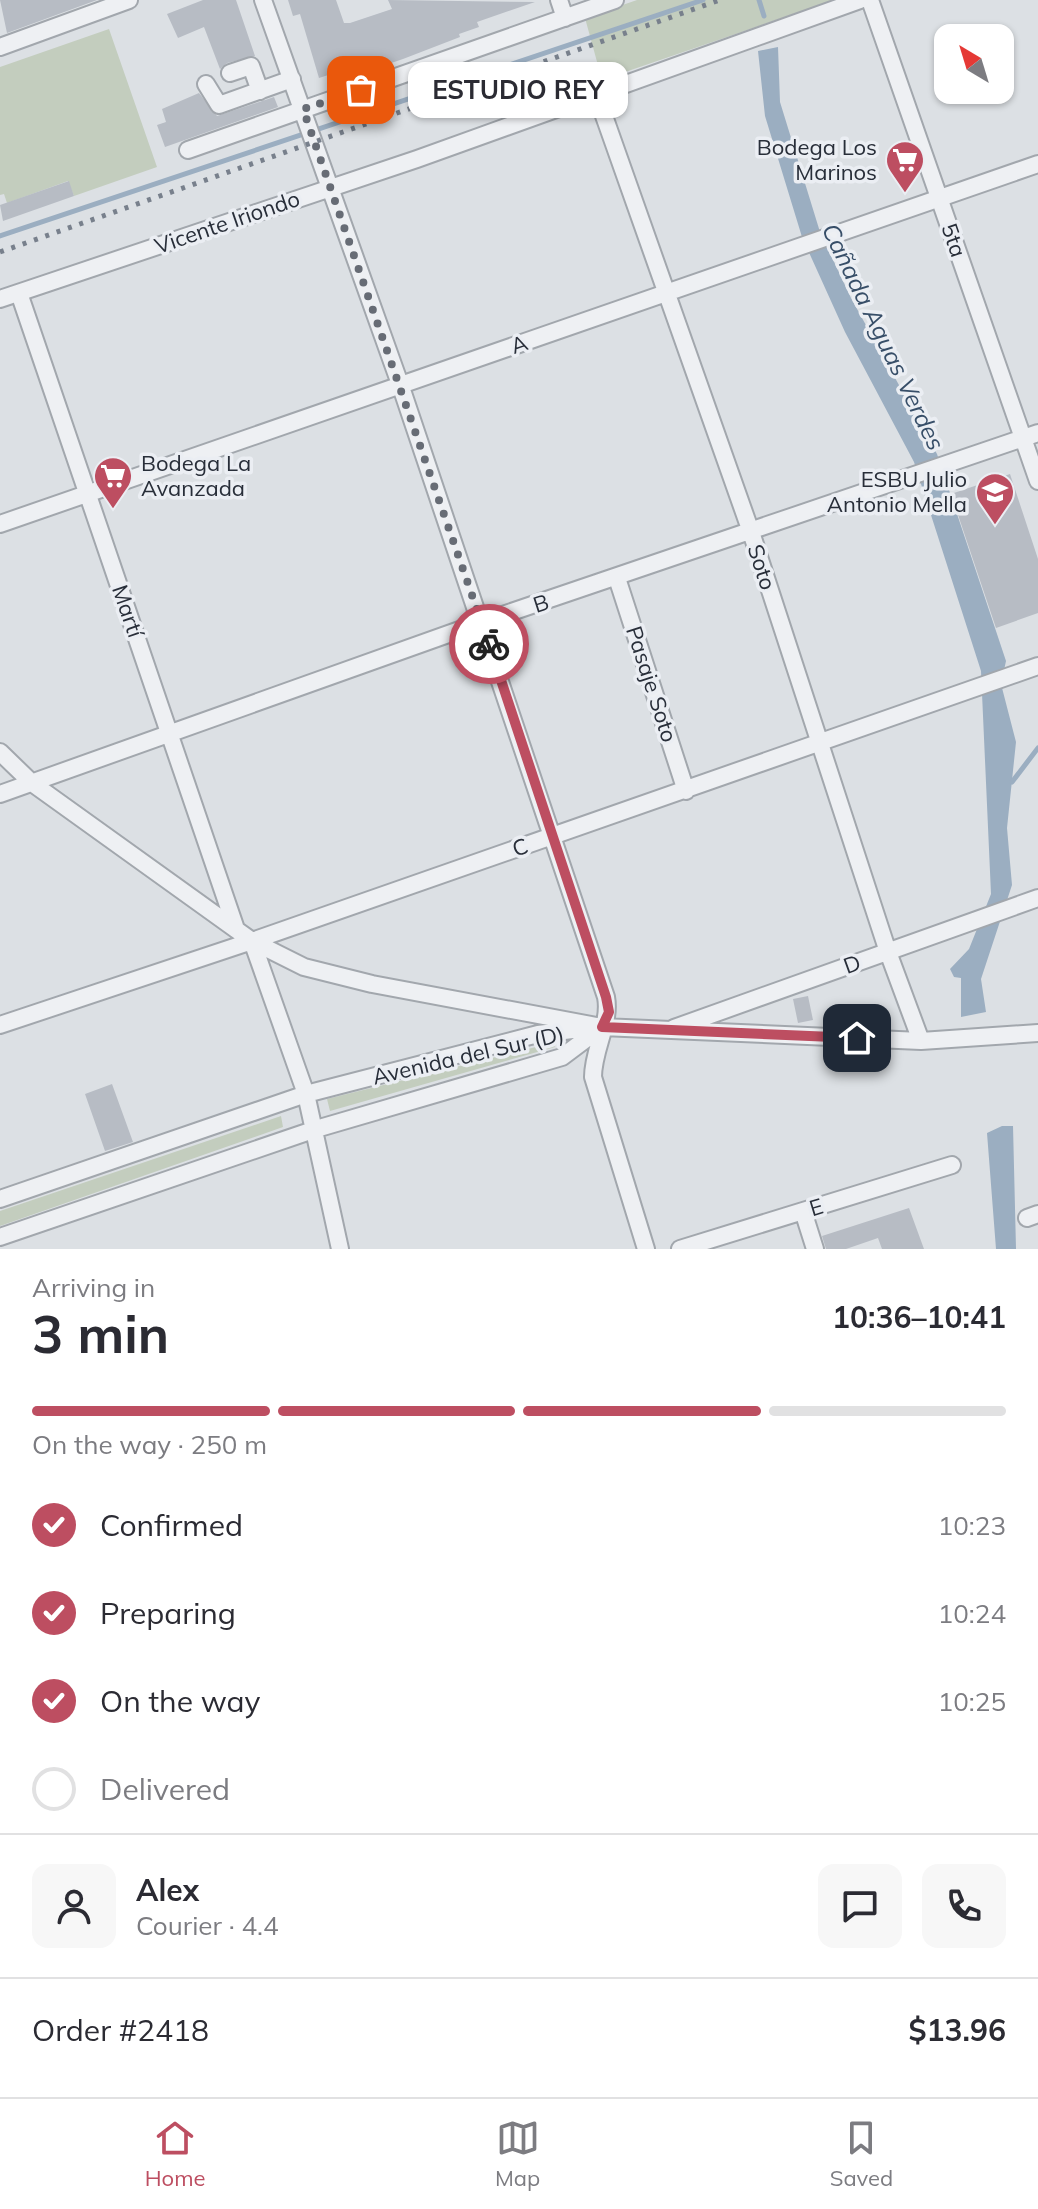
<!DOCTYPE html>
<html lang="en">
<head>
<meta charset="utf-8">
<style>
	body { margin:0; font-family:Mulish,sans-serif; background:#f7f7f7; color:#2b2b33; height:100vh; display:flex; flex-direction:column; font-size:30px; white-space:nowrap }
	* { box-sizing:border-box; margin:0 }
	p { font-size:26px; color:#7c7c81 }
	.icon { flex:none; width:44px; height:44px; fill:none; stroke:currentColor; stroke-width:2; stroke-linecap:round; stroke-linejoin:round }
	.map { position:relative; height:1249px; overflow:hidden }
	.sheet { display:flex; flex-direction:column; background:#fff; flex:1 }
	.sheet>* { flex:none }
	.needle { width:52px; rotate:322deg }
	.tools { position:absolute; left:934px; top:24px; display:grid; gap:16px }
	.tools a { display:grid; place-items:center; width:80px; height:80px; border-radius:16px; background:#fff; box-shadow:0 2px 6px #0004; font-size:40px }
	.pin { position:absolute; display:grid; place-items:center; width:68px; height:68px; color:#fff; margin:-34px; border-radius:16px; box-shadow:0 4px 12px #0006 }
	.courier { position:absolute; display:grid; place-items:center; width:80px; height:80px; margin:-40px; border:6px solid #bd4e61; border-radius:50%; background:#fff; color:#222; box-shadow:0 2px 10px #0007 }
	.bubble { position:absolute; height:56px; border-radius:16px; background:#fff; box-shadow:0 2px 6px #0004; font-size:26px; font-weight:700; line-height:56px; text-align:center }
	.head em { font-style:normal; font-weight:700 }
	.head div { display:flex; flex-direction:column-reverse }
	.head { display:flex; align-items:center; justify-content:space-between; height:136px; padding:0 32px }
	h1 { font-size:52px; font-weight:700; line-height:60px }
	.bar { display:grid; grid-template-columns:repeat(4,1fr); gap:12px 8px; align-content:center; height:96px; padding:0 32px }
	.bar i { height:10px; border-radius:6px; background:#e1e1e2 }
	.bar .selected { background:#bd4e61 }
	.bar p { grid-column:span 4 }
	.line { display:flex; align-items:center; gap:20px; padding:0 32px; border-top:2px solid #e1e1e2 }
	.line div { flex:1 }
	.round { display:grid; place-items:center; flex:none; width:84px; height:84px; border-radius:16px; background:#f7f7f7 }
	ol { padding:0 32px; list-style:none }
	li { display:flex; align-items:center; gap:24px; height:88px }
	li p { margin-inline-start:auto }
	li .icon { padding:8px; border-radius:50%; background:#bd4e61; color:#fff; stroke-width:4 }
	li:last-child { color:#7c7c81 }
	li i { width:44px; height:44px; border:4px solid #e1e1e2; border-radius:50% }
	.menu { display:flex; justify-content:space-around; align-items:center; height:112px; border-top:2px solid #e1e1e2; background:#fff; font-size:22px; color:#7c7c81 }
	.menu a { display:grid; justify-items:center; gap:4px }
	.menu .selected { color:#bd4e61 }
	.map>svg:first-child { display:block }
	.green { fill:#c3cdbe }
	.water { fill:#9baec1 }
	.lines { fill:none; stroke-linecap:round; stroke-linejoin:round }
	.stream { stroke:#9baec1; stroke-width:5 }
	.building { fill:#b7bcc4 }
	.minor-casing { stroke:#a2a7ad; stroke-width:20 }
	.minor { stroke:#eef0f3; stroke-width:16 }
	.rail { stroke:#78808c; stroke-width:5; stroke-dasharray:4 8; stroke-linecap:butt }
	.done { stroke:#676c75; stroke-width:8; stroke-dasharray:0 14.4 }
	.route { stroke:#bd4e61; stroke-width:10 }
	.labels { text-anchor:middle; stroke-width:7; stroke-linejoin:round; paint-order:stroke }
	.poi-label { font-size:22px; fill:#282e39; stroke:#ebeef3; text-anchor:end }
	.street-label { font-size:22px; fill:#282e39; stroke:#ebeef3 }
	.water-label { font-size:24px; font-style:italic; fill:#374e68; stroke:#ebeef3 }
</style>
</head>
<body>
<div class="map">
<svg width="1038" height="1249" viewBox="0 0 1038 1249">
	<rect width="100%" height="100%" fill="#dce0e4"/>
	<path class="green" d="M637,0H834L602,80L585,18Z
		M109,29L157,167L74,196L68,181L7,203L4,194L0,195V67Z
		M552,1043L555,1047L330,1111L327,1099Z
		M281,1116L283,1127L0,1226V1211Z"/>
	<path class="water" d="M778,47L780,102L820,232L851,298L937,454L1006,661L1001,684L1016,742L1007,828L1012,885L981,979L986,1012L961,1017V978L954,977L950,969L969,949L991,894L981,671L914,462L845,332L802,237L765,116L758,51Z
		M1002,1126H1013L1016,1249H996L987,1133Z"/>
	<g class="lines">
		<path class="stream" d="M759,0L764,16
			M0,236L703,0
			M1012,782L1038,748"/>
	</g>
	<path class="building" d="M0,0H97L7,33Z
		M203,0H236L255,56L227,63L220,69L204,27L178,38L167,14Z
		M288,0H336L344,23H350L392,9L388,0L535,2L477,22L479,27L459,34L460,37L403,59L353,76L350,68L319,78L300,14L293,16Z
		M199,93L217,116L274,97L278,107L165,147L157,125L166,122L162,109Z
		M69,181L74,196L3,221L0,205Z
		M1010,474L1038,559V613L996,628L951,494Z
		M808,996L813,1020L798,1023L793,999Z
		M112,1084L133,1142L105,1151L85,1094Z
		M909,1208L924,1249H882L878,1238L846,1249H826L822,1236Z"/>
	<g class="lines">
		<g class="minor-casing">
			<path id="minor" d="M263,0L400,384L606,997C611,1023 593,1049 593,1077L646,1249
				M559,0L565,18
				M870,0L1038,481
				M0,47L129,0
				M230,73L251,66L260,91
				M206,84L219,105L292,79
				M597,96L751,532L888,952L921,1041
				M188,150L615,0
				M19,293L236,929
				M0,299L417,159L860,0
				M0,524L1038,164
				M617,578L686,791
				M0,752L32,783L252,941L304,967L372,984L602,1027L921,1041L1038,1033
				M0,794L482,622L1038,433
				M252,941L306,1094L340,1249
				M0,1025L252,941L1038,666
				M674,1028L1038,898
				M0,1199L306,1094L538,1034L581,1029
				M803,1211L815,1249
				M1027,1218L1038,1214
				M0,1237L316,1129L562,1057L602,1027
				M680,1249L952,1165"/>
		</g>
		<use href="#minor" class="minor"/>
		<path class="rail" d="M0,252L720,0"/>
	</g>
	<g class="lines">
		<path class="done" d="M361,90L303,109L489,644"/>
		<path class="route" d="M489,644L606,997L609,1012L602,1027L857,1038"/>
	</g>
	<defs>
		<g id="supermarket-pin" transform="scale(2)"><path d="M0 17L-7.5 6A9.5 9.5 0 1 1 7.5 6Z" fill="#bd4e61" stroke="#ebeef3"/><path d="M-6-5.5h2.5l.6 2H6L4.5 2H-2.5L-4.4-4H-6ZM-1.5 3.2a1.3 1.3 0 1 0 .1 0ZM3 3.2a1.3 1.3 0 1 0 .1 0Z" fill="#fff"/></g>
		<g id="school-pin" transform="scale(2)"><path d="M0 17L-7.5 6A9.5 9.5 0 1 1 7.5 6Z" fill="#bd4e61" stroke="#ebeef3"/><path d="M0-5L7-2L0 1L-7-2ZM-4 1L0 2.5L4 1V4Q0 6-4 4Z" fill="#fff"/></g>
	</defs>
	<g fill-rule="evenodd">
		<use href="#supermarket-pin" x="905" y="160"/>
		<use href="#supermarket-pin" x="113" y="476"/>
		<use href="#school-pin" x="995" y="492"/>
	</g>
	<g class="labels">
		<g class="poi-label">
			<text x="877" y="155">Bodega Los<tspan x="877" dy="25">Marinos</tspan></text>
			<text x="141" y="471" text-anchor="start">Bodega La<tspan x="141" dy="25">Avanzada</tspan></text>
			<text x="967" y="487">ESBU Julio<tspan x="967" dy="25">Antonio Mella</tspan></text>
		</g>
		<g class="street-label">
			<text transform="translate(227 222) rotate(-19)" y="8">Vicente Iriondo</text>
			<text transform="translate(954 240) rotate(71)" y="8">5ta</text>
			<text transform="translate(519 344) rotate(-19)" y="8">A</text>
			<text transform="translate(762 567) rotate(72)" y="8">Soto</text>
			<text transform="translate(541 603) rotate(-18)" y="8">B</text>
			<text transform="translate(128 611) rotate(71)" y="8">Martí</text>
			<text transform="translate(652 684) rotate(72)" y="8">Pasaje Soto</text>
			<text transform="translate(520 847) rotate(-19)" y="8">C</text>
			<text transform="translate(852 964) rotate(-20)" y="8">D</text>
			<text transform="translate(468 1055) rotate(-13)" y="8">Avenida del Sur (D)</text>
			<text transform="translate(816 1207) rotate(-17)" y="8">E</text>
		</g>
		<g class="water-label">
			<text transform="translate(883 337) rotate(64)" y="8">Cañada Aguas Verdes</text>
		</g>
	</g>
</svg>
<div class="tools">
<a><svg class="needle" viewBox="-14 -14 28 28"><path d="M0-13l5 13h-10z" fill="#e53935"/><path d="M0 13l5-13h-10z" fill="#7c7c81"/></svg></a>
</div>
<div class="pin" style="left:361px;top:90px;background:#ea580c"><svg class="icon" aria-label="bag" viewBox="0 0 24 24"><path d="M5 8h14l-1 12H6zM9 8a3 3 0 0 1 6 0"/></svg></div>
<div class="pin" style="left:857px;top:1038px;background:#1f2937"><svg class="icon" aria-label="home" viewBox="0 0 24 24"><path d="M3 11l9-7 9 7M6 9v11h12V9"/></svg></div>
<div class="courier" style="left:489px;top:644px"><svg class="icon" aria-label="bike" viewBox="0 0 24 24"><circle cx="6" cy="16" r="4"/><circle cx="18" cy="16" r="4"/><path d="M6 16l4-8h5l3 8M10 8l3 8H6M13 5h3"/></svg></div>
<div class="bubble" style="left:408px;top:62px;width:220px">ESTUDIO REY</div>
</div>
<section class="sheet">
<div class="head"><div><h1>3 min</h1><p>Arriving in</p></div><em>10:36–10:41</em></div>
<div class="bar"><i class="selected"></i><i class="selected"></i><i class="selected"></i><i></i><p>On the way · 250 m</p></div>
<ol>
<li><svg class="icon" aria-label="check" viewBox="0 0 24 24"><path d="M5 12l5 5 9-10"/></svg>Confirmed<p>10:23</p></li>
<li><svg class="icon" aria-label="check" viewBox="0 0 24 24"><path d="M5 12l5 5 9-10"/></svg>Preparing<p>10:24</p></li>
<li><svg class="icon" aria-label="check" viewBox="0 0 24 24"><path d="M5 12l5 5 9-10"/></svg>On the way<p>10:25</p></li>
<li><i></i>Delivered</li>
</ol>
<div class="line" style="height:144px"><a class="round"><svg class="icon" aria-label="person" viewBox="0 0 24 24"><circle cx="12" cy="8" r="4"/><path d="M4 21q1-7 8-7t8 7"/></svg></a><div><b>Alex</b><p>Courier · 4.4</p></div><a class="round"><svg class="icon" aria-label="chat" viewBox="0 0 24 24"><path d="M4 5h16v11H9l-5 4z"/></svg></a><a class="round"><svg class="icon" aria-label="phone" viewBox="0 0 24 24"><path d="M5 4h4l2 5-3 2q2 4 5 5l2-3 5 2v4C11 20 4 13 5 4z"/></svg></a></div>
<div class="line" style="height:104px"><div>Order #2418</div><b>$13.96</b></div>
</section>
<nav class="menu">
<a class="selected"><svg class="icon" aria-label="home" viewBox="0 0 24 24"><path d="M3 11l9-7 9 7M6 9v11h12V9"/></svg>Home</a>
<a><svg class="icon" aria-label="map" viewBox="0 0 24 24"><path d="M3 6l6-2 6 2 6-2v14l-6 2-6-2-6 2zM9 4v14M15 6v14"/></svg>Map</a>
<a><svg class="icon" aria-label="saved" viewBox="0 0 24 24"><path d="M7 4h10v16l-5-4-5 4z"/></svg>Saved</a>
</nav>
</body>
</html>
